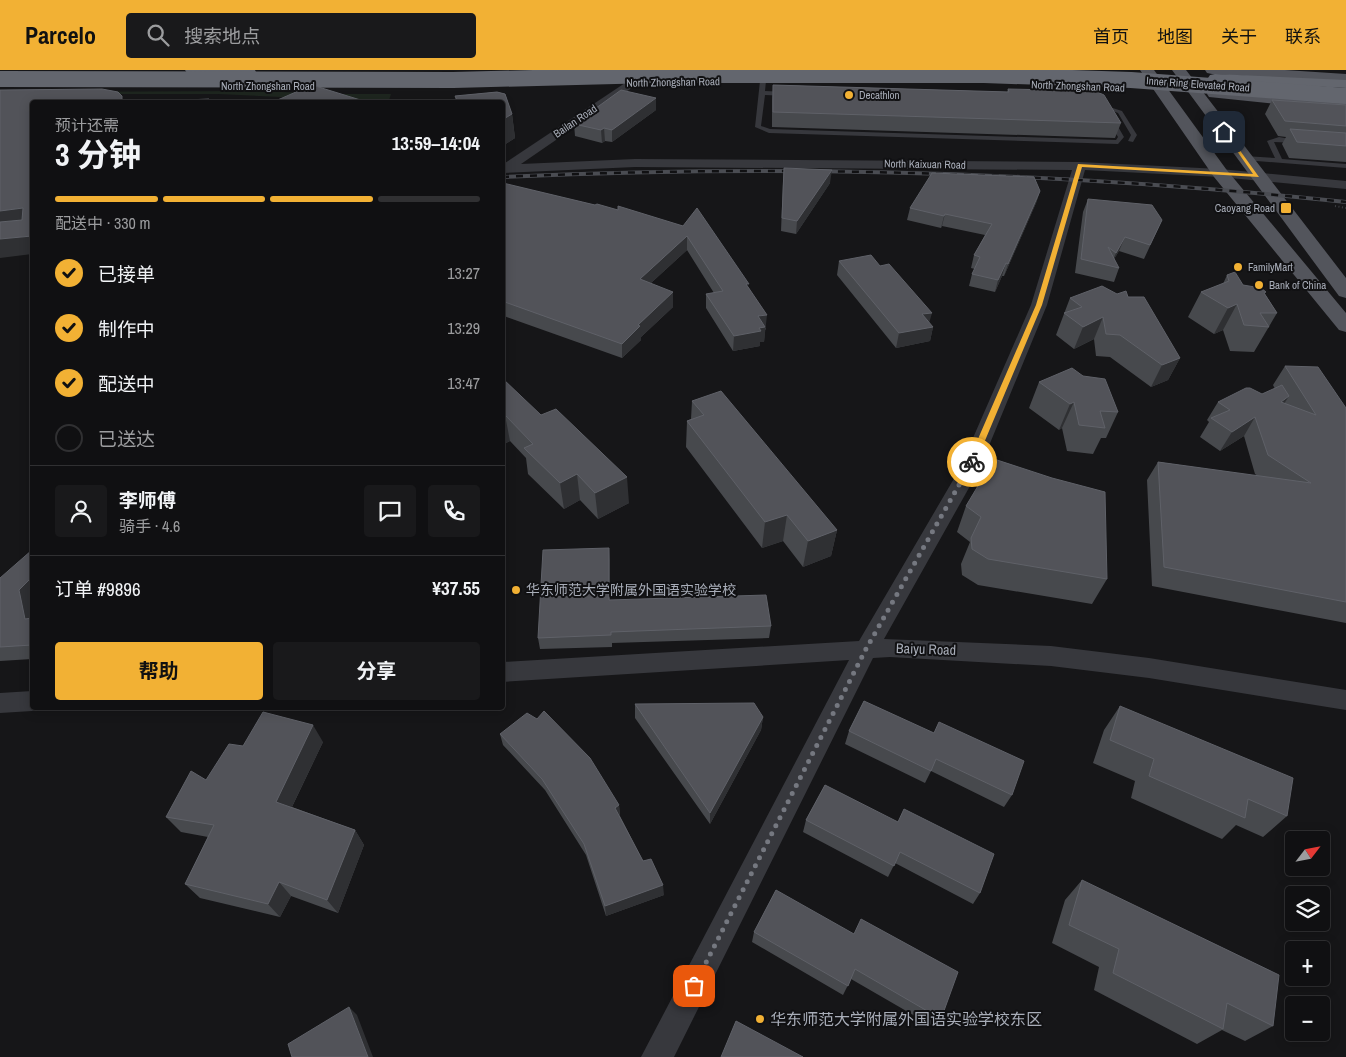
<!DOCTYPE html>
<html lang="zh">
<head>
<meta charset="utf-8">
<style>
	body { margin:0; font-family:"Archivo Narrow","Noto Sans SC",sans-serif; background:#19191b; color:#f1f3f6; height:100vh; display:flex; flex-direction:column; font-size:19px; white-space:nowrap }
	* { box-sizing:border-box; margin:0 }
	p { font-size:16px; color:#9c9d9f }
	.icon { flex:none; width:28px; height:28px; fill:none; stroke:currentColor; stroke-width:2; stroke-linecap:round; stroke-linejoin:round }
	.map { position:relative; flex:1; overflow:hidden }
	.panel { position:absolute; left:30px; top:30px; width:475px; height:610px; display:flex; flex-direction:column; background:#101012; border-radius:5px; box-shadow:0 2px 12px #0003,0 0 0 1px #303032 }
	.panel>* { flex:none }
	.needle { width:32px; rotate:58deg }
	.tools { position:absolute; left:1285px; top:761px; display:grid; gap:10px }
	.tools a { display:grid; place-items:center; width:45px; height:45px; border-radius:5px; background:#101012; box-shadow:0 2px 12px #0003,0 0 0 1px #303032; font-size:25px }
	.pin { position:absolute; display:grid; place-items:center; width:42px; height:42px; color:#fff; margin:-21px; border-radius:10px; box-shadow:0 2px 8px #0006 }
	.courier { position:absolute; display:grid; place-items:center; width:50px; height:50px; margin:-25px; border:4px solid #f2b134; border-radius:50%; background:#fff; color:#222; box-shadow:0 1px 6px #0007 }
	.headline em { font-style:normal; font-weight:700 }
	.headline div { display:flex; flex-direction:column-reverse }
	.headline { display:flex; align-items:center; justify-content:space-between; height:85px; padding:0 25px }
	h1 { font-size:32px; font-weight:700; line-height:38px }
	.bar { display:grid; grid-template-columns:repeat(4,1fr); gap:8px 5px; align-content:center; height:60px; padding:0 25px }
	.bar i { height:6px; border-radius:4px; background:#303032 }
	.bar .current { background:#f2b134 }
	.bar p { grid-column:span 4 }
	.line { display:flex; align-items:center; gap:12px; padding:0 25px; border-top:1px solid #303032 }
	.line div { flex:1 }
	.round { display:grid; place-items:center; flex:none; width:52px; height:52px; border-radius:5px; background:#19191b }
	ol { padding:0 25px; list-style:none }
	li { display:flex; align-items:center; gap:15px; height:55px }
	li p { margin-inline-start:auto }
	li .icon { padding:5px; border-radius:50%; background:#f2b134; color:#111; stroke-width:4 }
	li:last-child { color:#9c9d9f }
	li i { width:28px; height:28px; border:2px solid #303032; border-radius:50% }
	.button { display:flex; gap:10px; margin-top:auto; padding:10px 25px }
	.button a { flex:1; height:58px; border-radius:5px; background:#f2b134; color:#111; font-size:20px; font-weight:700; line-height:58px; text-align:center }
	.button a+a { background:#19191b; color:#f1f3f6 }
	header { display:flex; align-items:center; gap:30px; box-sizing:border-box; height:70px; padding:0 25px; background:#f2b134; color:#111 }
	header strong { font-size:24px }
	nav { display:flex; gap:28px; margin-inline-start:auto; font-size:18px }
	.search { width:350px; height:45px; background:#19191b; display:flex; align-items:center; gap:12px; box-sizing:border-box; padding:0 18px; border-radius:5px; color:#9c9d9f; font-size:19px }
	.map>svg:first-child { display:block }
	.green { fill:#1e261f }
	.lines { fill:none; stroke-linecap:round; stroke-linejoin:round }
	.path { stroke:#3d3f44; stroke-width:2; stroke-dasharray:1 2.5; stroke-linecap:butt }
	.lane { fill:#37383d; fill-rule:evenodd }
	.street { fill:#37383d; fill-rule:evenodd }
	.primary { fill:#53555c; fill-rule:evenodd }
	.highway { fill:#63666e; fill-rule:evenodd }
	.rail-casing { stroke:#4a4c52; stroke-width:4 }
	.rail { stroke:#111113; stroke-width:2.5; stroke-dasharray:7; stroke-linecap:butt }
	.highway-bridge { stroke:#63666e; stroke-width:16 }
	.wall { fill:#47494d }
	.shaded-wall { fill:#2f3033 }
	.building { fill:#525359; stroke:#5f6168 }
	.route { fill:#f2b134 }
	.done { stroke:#757880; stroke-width:5; stroke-dasharray:0 9 }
	.poi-dot { fill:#f2b134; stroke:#111113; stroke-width:2 }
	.labels { text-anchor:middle; stroke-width:4; stroke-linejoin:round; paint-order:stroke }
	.far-street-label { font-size:11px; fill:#a8adb8; stroke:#111113 }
	.far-poi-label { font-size:11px; fill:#a8adb8; stroke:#111113; text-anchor:start }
	.poi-label { font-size:14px; fill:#a8adb8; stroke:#111113; text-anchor:start }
	.street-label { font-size:14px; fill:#a8adb8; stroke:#111113 }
	.near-poi-label { font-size:16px; fill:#a8adb8; stroke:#111113; text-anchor:start }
</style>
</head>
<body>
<header>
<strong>Parcelo</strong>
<div class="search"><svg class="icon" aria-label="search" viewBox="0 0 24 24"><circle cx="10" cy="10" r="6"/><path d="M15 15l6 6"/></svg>搜索地点</div>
<nav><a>首页</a><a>地图</a><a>关于</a><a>联系</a></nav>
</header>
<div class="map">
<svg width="1346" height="987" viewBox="0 0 1346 987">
	<rect width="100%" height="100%" fill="#161618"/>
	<path class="green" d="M259,21L306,23L300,28L218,24H0V22Z
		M337,24H391L389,30L384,32H344Z"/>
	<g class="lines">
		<path class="path" d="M1335,136L1346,138"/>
		<path class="lane" d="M763,9L766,11L765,21L788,22L791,24L788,26L765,25L761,56L770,59L1116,70L1118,67L1107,48L1110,46L1113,48L1124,67L1118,74L769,63L755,57L760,11Z
			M1097,33L1122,41L1137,65L1133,72L1128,71L1131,65L1118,43L1097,35Z
			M1279,67L1301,71L1298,73L1274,72L1282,89L1346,94V98L1244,90L1241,88L1244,86L1275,88L1267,71Z"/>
		<path class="street" d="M640,0H653L636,15L521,94L635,89L1080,92L1220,99L1346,111V119L1220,107L1085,100L1047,235L979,400L884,569L1051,576L1149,588L1346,620V640L1149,608L1051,596L890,587L873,588L674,987H641L849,590L502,612V592L859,571L959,400L1031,235L1072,100L635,97L502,103V95L628,11Z
			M32,621V638H41L32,641L0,643V623Z"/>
		<path class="primary" d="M1140,0H1154L1226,99L1346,243V262L1339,260L1214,107Z
			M1172,0H1186L1346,208V228L1339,226Z
			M1205,0H1285L1346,4V12L1212,4L1207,3Z
			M1214,20L1346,31V41L1209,27L1207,24L1209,21Z"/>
		<path class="highway" d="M185,0H255L256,2L254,5L249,6L192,4L187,3Z
			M1215,4L1346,10V18L1210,11L1208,8L1210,5Z"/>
		<g class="rail-casing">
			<path id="rail" d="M502,107C784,94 1066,102 1346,132"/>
		</g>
		<use href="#rail" class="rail"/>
		<path class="highway-bridge" d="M0,9L453,10L655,5H984L1131,10L1346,26"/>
	</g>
	<path class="wall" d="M773,15L1007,22L1008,19L1121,53L1115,68L772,57V30Z
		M497,22L505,24L512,44L515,68L504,75H502V32H447H456L455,26Z
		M1272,30L1346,35V92L1289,88L1282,74L1286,67L1278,66L1265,44Z
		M656,40L612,72L605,71L602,73L575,66L574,54Z
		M784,98L830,113L796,164L781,161L783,111Z
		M502,113L595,135L618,140L683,156L749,218L766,259L765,260L764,272H760V276L733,281L706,238V224L714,223L687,180L651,213L673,237L641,267V270L622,288L504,246L502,247Z
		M1040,121L1036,133L1004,206H1002L995,222L969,216L972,204L975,199L971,198L974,185L985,165L942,156L941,158L907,150L910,138Z
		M1088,129L1162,150L1144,189L1119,181L1114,189L1119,198L1114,212L1075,203L1083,142Z
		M839,191L933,257L930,271L896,278L837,205Z
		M1227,205L1243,215L1265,224L1277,243L1254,282L1230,281L1223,260L1214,264L1188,247L1201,222L1223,214Z
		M1117,224L1128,227L1180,288L1168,310L1151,317L1110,287L1096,286L1094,269L1074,279L1056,265L1070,228Z
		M1285,296L1346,338V553L1152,516L1147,410L1158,392L1258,406L1255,404L1244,366L1220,381L1200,367L1209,352L1207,350L1218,332L1262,324L1275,319L1273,315Z
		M502,308L629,433L598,449L580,430L564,439L528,404L526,388L510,371L502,375Z
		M1039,312L1118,342L1106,368H1101L1093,384L1067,381L1062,358L1059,360L1029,338Z
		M692,331L837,460L831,486L803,497L783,471L762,478L686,377L687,351L691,349Z
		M966,436L1107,509L1092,534L978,515L962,505L961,494L970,472L957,462Z
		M610,490V530L771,556L769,568L612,573V577L540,579L538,568Z
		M0,508L31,534L32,540V589L0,591Z
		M864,631L1012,725L1004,737L931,701L925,713L845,674L849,661Z
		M635,634L763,647L761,660L710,754L635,648Z
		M1120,636L1287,746L1263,767L1236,755L1222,769L1131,728L1135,711L1093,693L1104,660Z
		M500,664L619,735L620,746L643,791L664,825L606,846L586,785L545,720L503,675Z
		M323,672L292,737L355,760L364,775L338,843L291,826L280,847L200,828L185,814L208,767L181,762L166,747L243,676Z
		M825,715L980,823L973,834L895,793L888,807L803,762L806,750Z
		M1082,810L1273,956L1245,971L1222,960L1197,974L1094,920L1099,897L1052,873L1065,830Z
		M776,820L941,949L934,957L851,909L843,925L752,872L754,862Z"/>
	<path class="shaded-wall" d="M656,28V40L612,72V60Z
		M512,44L515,68L504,75L502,65V50Z
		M604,58L605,71L602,73L601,60Z
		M832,100L830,113L796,164L797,151Z
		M1040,121L1036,133L1004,206L1008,194Z
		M23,138L32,154L0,159V140Z
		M945,144L942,156L941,158L944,146Z
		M32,166V184L0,188V169Z
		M687,166V180L640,223V209Z
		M1125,167L1119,181L1110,196L1116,183Z
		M1006,193L1002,206L995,222L998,210Z
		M673,222V237L641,267V270L622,288V274L638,255Z
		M502,234L504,246L502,247Z
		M1237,234L1223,260L1214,264L1228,238Z
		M932,243L928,257L922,244Z
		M767,245L764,272H760V276L733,281L734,266L758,246Z
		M1103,247L1094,269L1074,279L1083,257Z
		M933,257L930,271L896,278L899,263Z
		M1180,288L1168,310L1151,317L1162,295Z
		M1289,326L1277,345L1281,332Z
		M1074,332L1062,358L1059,360L1070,334Z
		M505,345L510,371L502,375V346Z
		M1255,347L1244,366L1220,381L1232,362Z
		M577,404L580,430L564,439L560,413Z
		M627,407L629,433L598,449L595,423Z
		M787,445L783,471L762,478L765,452Z
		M837,460L831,486L803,497L808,471Z
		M609,478L610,490V542L609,530Z
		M32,507V532L31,534L32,540V557L25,549L19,520Z
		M763,647L761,660L710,754V743Z
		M313,655L323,672L287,747L276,732Z
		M619,735L620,746L616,748L615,738Z
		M355,760L364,775L338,843L327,830Z
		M279,812L291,826L280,847L268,834Z
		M663,815L664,825L606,846L605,836Z
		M349,937L357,945L373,987H368Z"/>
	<path class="building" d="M312,15L367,32H273Z
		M773,15L1009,22L1008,19L1095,21L1104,25L1121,53L773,42Z
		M102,19L118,22L122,26V32H32V166L0,169V152L22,150L23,138L0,141V20Z
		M621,20L656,28L612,60L604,58L601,60L574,54Z
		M497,22L505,24L512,44L502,50V32H447H458L455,26Z
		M209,29L208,32H169L187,30Z
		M1272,30L1346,35V56L1285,51Z
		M1290,59L1346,63V76L1297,72Z
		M784,98L832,100L797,151L782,148Z
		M932,103L1034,107L1040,121L1008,194L1006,193L998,210L972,204L980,187L974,185L992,154L945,144L944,146L910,138Z
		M502,113H503L595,135L597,134L618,140V136L683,156L697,138L749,214H746L767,245L758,246L765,257L759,258L761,261L734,266L706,224L723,221L687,166L640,209L673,222L638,255L640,256L622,274L502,231Z
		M1088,129L1152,135L1162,150L1150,175L1125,167L1116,183L1108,177L1119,198L1081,189Z
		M871,185L880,196L889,194L932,243L922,244L933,257L899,263L839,191Z
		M1235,202L1243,215L1261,218L1266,222L1264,223L1277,243H1260L1269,257L1244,255L1237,234L1228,238L1201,222L1229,211L1227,205Z
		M1102,216L1117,224L1126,221L1128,227H1144L1180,288L1162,295L1120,265L1106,264L1103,247L1083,257L1064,243L1082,237L1070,228Z
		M1285,296L1318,297L1346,338V532L1164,497L1158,392L1311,413L1268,385L1255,347L1232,362L1211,348L1230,340L1218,332L1246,318H1250L1262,324L1282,315L1289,326L1281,332L1316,345Z
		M1072,298L1083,306L1105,309L1118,342L1100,341L1105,358L1079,355L1074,332L1070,334L1039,312Z
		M502,308L541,345L556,339L627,407L595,423L577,404L560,413L524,378L533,374L505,345L502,346Z
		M721,321L837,460L808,471L787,445L765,452L687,351L704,345L692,331Z
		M994,389L1052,408L1105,422L1107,509L988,489L972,479L971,468L981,447L966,436Z
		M609,478V530L766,525L771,556L611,562V565L538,568L543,480Z
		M32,480V507L19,520L25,549L32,548V575L0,577V508Z
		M864,631L934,663L939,652L1024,691L1012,725L936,689L931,701L849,661Z
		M754,633L763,647L710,743L635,634Z
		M1120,636L1293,708L1287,746L1248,729L1245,748L1149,706L1154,689L1110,670Z
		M544,641L590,688L619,735L615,738L643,791L651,789L663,815L605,836L584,774L542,709L500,664L527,643L537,649Z
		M263,642L313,655L276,732L355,760L327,830L279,812L268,834L185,814L214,755L166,747L191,701L206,710L229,674L243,676Z
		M825,715L898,752L904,739L994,784L980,823L900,782L894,796L806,750Z
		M1082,810L1279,905L1273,956L1227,933L1223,959L1113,903L1119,879L1069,855Z
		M776,820L854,864L861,849L958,902L941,949L855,899L848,916L754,862Z
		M349,937L368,987H292L288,974Z
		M736,951L803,987H721Z"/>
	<path class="route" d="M1223,61H1226L1259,107L1082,97L1042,235L976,392L970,394L968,392L1036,235L1078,94L1253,104Z"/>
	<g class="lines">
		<path class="done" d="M694,916L866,579L972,392"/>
	</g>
	<g class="poi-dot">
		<circle cx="849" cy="25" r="5"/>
		<rect x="1280" y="132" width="12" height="12" rx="2.5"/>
		<circle cx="1238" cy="197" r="5"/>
		<circle cx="1259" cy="215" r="5"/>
		<circle cx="516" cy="520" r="5"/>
		<circle cx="760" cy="949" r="5"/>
	</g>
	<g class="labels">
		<g class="far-street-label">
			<text transform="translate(673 12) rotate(-1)" y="4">North Zhongshan Road</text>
			<text transform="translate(1198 14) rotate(4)" y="4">Inner Ring Elevated Road</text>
			<text x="268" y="20">North Zhongshan Road</text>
			<text transform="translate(1078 16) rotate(2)" y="4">North Zhongshan Road</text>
			<text transform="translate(575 51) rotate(-34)" y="4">Bailan Road</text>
			<text transform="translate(925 94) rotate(1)" y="4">North Kaixuan Road</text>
		</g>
		<g class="far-poi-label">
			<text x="859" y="29">Decathlon</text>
			<text x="1275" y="142" text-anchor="end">Caoyang Road</text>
			<text x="1248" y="201">FamilyMart</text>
			<text x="1269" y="219">Bank of China</text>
		</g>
		<g class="poi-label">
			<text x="526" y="525">华东师范大学附属外国语实验学校</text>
		</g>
		<g class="street-label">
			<text transform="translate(926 579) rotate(2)" y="5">Baiyu Road</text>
		</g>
		<g class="near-poi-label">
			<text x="770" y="955">华东师范大学附属外国语实验学校东区</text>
		</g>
	</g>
</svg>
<div class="tools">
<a><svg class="needle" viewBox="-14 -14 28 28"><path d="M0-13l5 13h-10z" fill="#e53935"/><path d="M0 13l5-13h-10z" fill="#9c9d9f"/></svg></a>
<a><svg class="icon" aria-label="layers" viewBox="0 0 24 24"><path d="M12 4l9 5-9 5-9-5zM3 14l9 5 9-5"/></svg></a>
<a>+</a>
<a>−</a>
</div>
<div class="pin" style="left:694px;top:916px;background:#ea580c"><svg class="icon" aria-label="bag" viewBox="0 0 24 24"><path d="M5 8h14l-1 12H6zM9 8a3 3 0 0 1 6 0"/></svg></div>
<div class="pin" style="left:1224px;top:62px;background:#1f2937"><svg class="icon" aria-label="home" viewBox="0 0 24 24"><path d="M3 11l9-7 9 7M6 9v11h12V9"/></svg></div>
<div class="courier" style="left:972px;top:392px"><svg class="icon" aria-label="bike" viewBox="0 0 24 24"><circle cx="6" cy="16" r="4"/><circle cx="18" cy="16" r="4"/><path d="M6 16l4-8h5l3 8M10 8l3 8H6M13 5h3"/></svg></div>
<section class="panel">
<div class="headline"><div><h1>3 分钟</h1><p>预计还需</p></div><em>13:59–14:04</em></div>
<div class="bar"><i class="current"></i><i class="current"></i><i class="current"></i><i></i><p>配送中 · 330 m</p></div>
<ol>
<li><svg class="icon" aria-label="check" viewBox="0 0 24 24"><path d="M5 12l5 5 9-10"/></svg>已接单<p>13:27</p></li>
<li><svg class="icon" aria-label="check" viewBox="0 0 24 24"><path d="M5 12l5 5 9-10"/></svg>制作中<p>13:29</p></li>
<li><svg class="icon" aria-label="check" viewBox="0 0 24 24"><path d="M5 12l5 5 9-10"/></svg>配送中<p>13:47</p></li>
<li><i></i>已送达</li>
</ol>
<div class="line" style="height:90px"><a class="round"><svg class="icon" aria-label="person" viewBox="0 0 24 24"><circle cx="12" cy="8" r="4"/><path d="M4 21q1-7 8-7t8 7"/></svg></a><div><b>李师傅</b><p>骑手 · 4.6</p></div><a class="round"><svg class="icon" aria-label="chat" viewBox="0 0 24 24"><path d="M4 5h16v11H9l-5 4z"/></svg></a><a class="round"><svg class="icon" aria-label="phone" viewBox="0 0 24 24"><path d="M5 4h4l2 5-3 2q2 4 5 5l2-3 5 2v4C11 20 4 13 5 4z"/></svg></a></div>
<div class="line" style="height:65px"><div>订单 #9896</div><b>¥37.55</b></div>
<div class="button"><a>帮助</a><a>分享</a></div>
</section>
</div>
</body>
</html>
